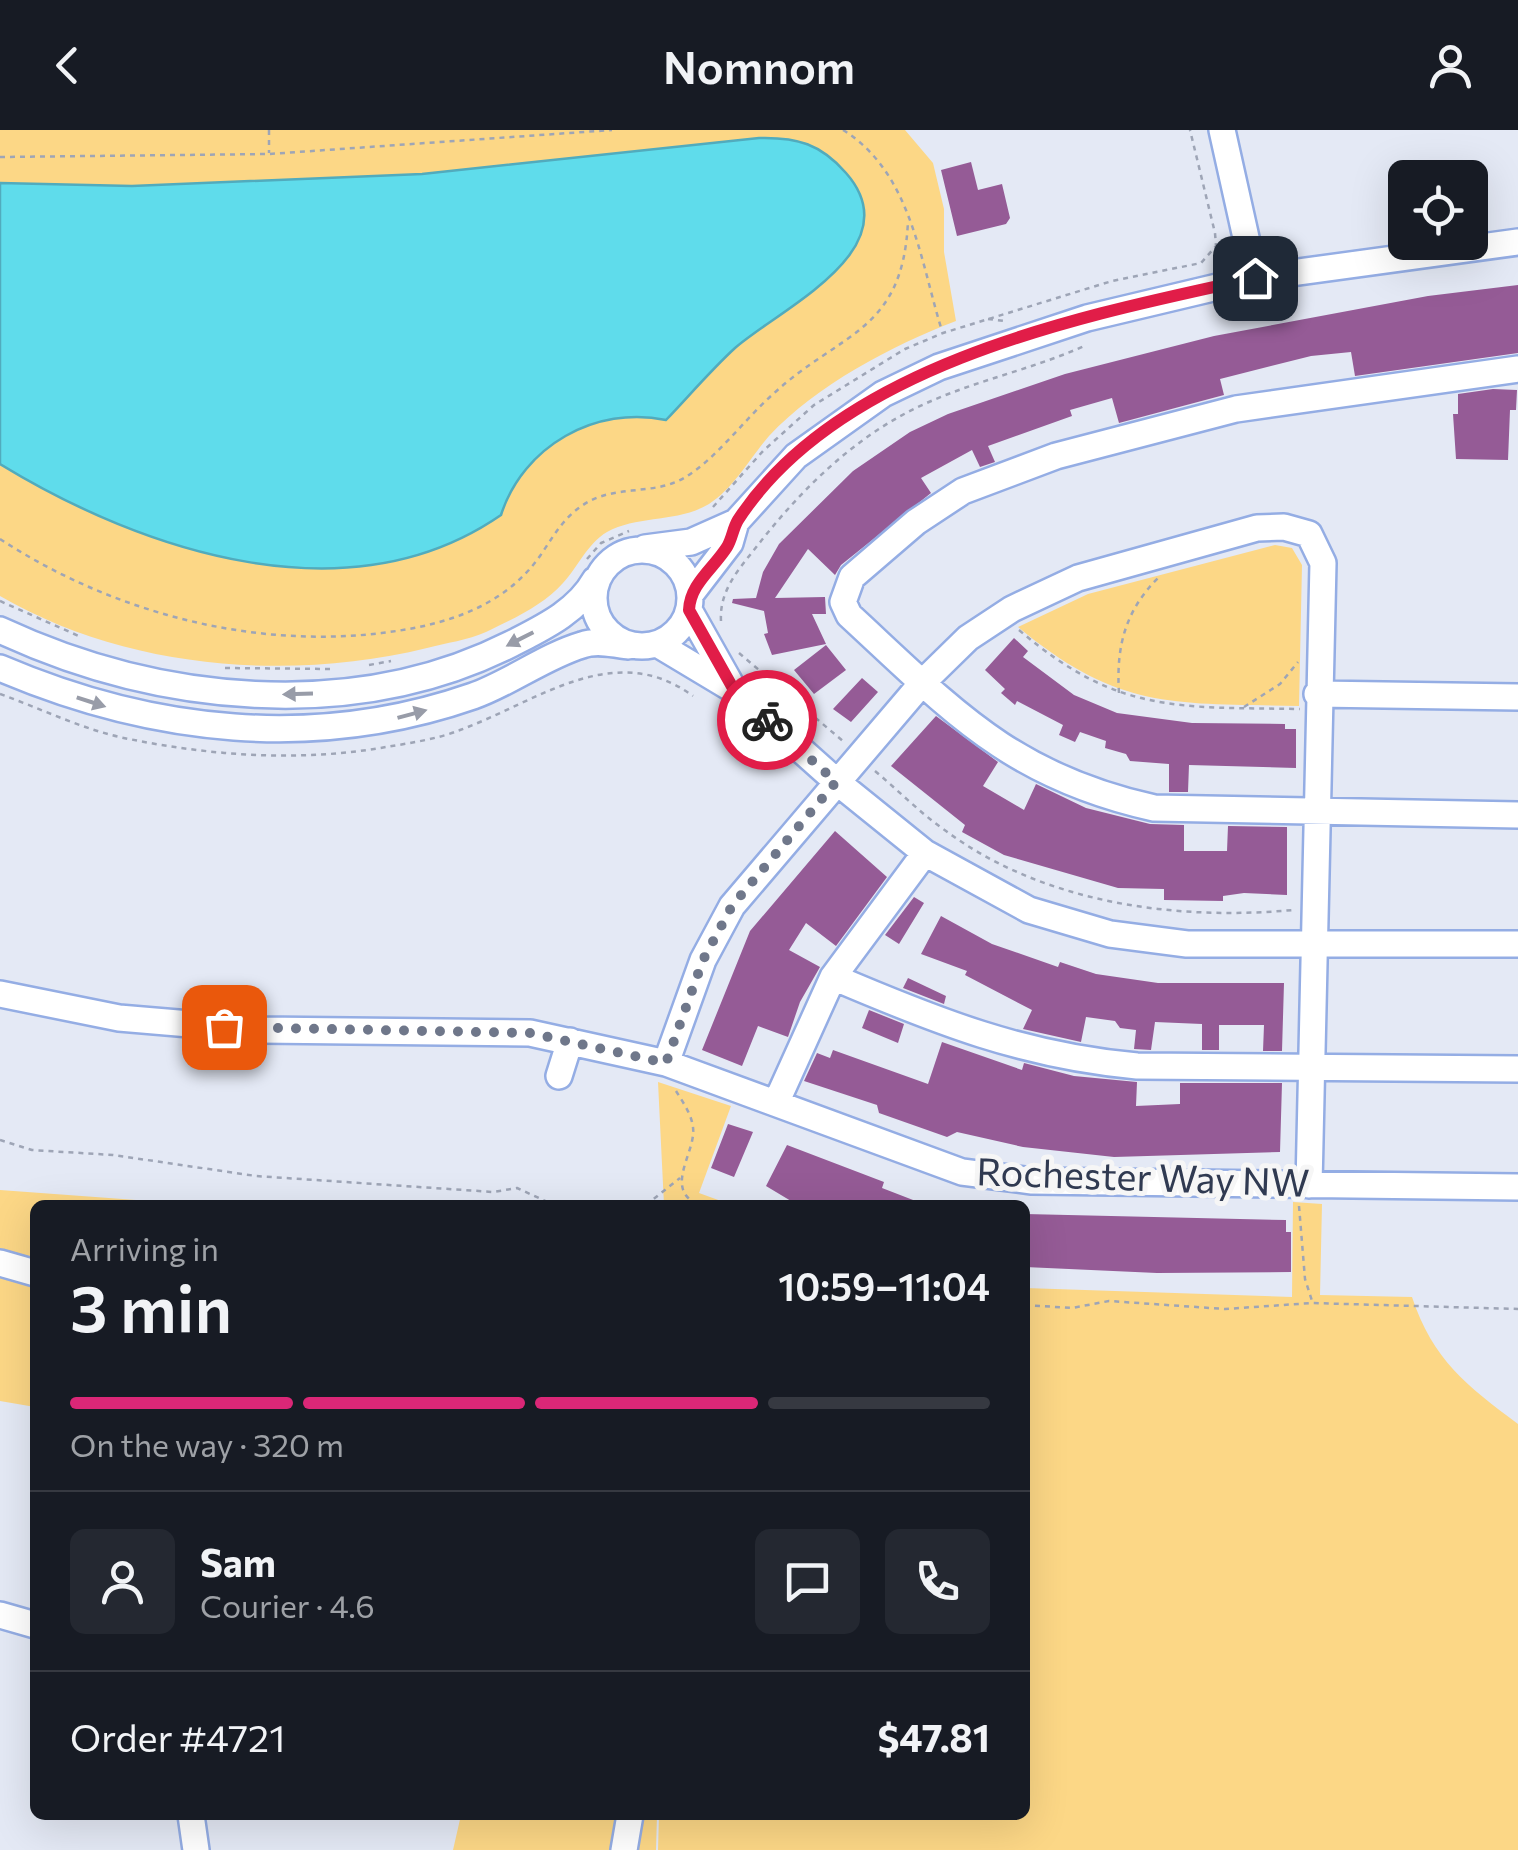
<!DOCTYPE html>
<html lang="en">
<head>
<meta charset="utf-8">
<style>
	body { margin:0; font-family:Commissioner,sans-serif; background:#242831; color:#f1f3f6; height:100vh; display:flex; flex-direction:column; font-size:38px; white-space:nowrap }
	* { box-sizing:border-box; margin:0 }
	p { font-size:32px; color:#9ea1a6 }
	.icon { flex:none; width:55px; height:55px; fill:none; stroke:currentColor; stroke-width:2; stroke-linecap:round; stroke-linejoin:round }
	.map { position:relative; flex:1; overflow:hidden }
	.side { position:absolute; left:30px; top:1070px; width:1000px; height:620px; display:flex; flex-direction:column; background:#171b24; border-radius:15px; box-shadow:0 10px 40px #0002 }
	.side>* { flex:none }
	.tools { position:absolute; left:1388px; top:30px; display:grid; gap:20px }
	.tools a { display:grid; place-items:center; width:100px; height:100px; border-radius:15px; background:#171b24; box-shadow:0 10px 40px #0002; font-size:50px }
	.pin { position:absolute; display:grid; place-items:center; width:85px; height:85px; color:#fff; margin:-42px; border-radius:20px; box-shadow:0 5px 15px #0006 }
	.courier { position:absolute; display:grid; place-items:center; width:100px; height:100px; margin:-50px; border:8px solid #e11d48; border-radius:50%; background:#fff; color:#222; box-shadow:0 2px 12px #0007 }
	.headline em { font-style:normal; font-weight:600 }
	.headline div { display:flex; flex-direction:column-reverse }
	.headline { display:flex; align-items:center; justify-content:space-between; height:170px; padding:0 40px }
	h1 { font-size:65px; font-weight:600; line-height:75px }
	.bar { display:grid; grid-template-columns:repeat(4,1fr); gap:15px 10px; align-content:center; height:120px; padding:0 40px }
	.bar i { height:12px; border-radius:8px; background:#363941 }
	.bar .active { background:#db2777 }
	.bar p { grid-column:span 4 }
	.line { display:flex; align-items:center; gap:25px; padding:0 40px; border-top:2px solid #363941 }
	.line div { flex:1 }
	.round { display:grid; place-items:center; flex:none; width:105px; height:105px; border-radius:15px; background:#242831 }
	header { display:flex; justify-content:space-between; align-items:center; height:130px; padding:0 40px; background:#171b24; font-size:45px; font-weight:600 }
	.map>svg:first-child { display:block }
	.green { fill:#fcd786 }
	.water { fill:#5fdceb; stroke:#51abbd; stroke-width:2.5 }
	.building { fill:#955b96 }
	.lines { fill:none; stroke-linecap:round; stroke-linejoin:round }
	.minor-casing { stroke:#94ade4; stroke-width:30 }
	.path { stroke:#9ea5b6; stroke-width:2.5; stroke-dasharray:5 5; stroke-linecap:butt }
	.minor { stroke:#fff; stroke-width:25 }
	.oneway { fill:#989ca8 }
	.done { stroke:#6f778a; stroke-width:10; stroke-dasharray:0 18 }
	.route { stroke:#e11d48; stroke-width:12 }
	.labels { text-anchor:middle; stroke-width:10; stroke-linejoin:round; paint-order:stroke }
	.street-label { font-size:38px; fill:#303a51; stroke:#f6f6f6 }
</style>
</head>
<body>
<header><svg class="icon" aria-label="back" viewBox="0 0 24 24"><path d="M15 5l-7 7 7 7"/></svg>Nomnom<svg class="icon" aria-label="person" viewBox="0 0 24 24"><circle cx="12" cy="8" r="4"/><path d="M4 21q1-7 8-7t8 7"/></svg></header>
<div class="map">
<svg width="1518" height="1720" viewBox="0 0 1518 1720">
	<rect width="100%" height="100%" fill="#e4e9f5"/>
	<path class="green" d="M0,0H905L933,33L944,79V122L956,191C891,216 817,255 769,306C750,328 734,358 709,374C677,393 638,385 607,402C587,414 578,437 563,453C544,475 511,490 486,502C468,510 446,513 427,518C288,552 126,539 0,466Z
		M1275,415L1292,418L1302,435L1299,576C1174,573 1119,581 1018,497L1088,464Z
		M658,952L731,976L699,1063L732,1075H664Z
		M0,1060L204,1075H35V1277L0,1271Z
		M1293,1072L1322,1074L1320,1165L1412,1167C1433,1230 1466,1255 1518,1294V1720H658L659,1685H1025V1158L1292,1167Z
		M461,1685H657L656,1720H453Z"/>
	<path class="water" d="M759,8C797,7 821,14 846,43C913,119 779,179 735,218C711,240 689,266 666,290C596,275 523,316 501,385C349,490 144,422 0,334V53L132,56L422,44Z"/>
	<path class="building" d="M971,32L978,60L1002,54L1010,88L1006,94L957,106L941,40Z
		M1518,155V223L1355,246L1351,222L1311,226L1220,249L1224,265L1119,293L1112,268L1070,280L1072,286L988,316L995,332L980,337L972,320L921,348L931,363L841,435L835,445L808,419L775,468L825,467L826,484H812L826,514L772,525L764,504L768,503L764,481L732,473L733,469L756,468L763,442L779,414L853,341L910,302L948,284L1065,244L1214,206L1428,166Z
		M1493,259L1517,260L1516,280H1510L1508,330L1456,329L1453,284H1458V264Z
		M1014,508L1028,521L1023,527L1074,565L1117,583L1192,593L1285,594V599H1296V638L1189,635L1188,662H1169V634L1130,631L1126,624L1105,618L1106,611L1080,602L1075,612L1059,605L1063,595L1017,571L1015,575L1001,563L1005,559L985,540Z
		M826,515L846,540L814,564L794,540Z
		M862,548L878,562L851,592L833,579Z
		M936,586L998,632L983,656L1024,680L1036,654L1086,678L1150,694L1184,695V721H1227L1228,696L1287,697V765L1244,763L1223,766V771L1164,770V759L1118,758L1004,725L962,702L965,695L891,636Z
		M835,701L887,747L836,816L806,793L789,820L820,837L800,872L788,907L758,896L742,936L702,920L750,801Z
		M914,767L924,773L899,814L885,805Z
		M941,786L992,814L1058,837L1060,832L1096,844L1158,853H1284L1282,921H1263L1264,895H1219V920H1202V894L1155,892L1151,920L1134,919L1136,900L1120,898L1115,891L1086,887L1081,912L1023,899L1032,880L965,845L967,841L921,824Z
		M908,848L946,866L944,874L903,858Z
		M869,880L904,894L898,913L862,898Z
		M942,912L1022,940L1024,933L1074,946L1137,952L1136,976L1180,974V953H1282L1280,1022L1114,1027L1023,1017L957,1002L947,1007L879,983L877,975L804,951L817,923L830,928L833,920L928,954Z
		M728,994L753,1002L734,1047L711,1038Z
		M787,1015L884,1052L882,1058L926,1075H789L791,1071L766,1056Z
		M1025,1084L1286,1090V1102H1291V1142L1157,1143L1025,1137Z"/>
	<g class="lines">
		<g class="minor-casing">
			<path id="minor" d="M1222,0L1255,148
				M1518,239L1236,279L1056,326L963,361L916,392L852,447L843,472L849,485C952,580 1010,646 1154,678L1518,685
				M645,418L691,412L736,392
				M594 468a48 48 0 1 1 96 0a48 48 0 1 1-96 0Z
				M690,465L730,413L736,392L796,326L883,264L939,237L1087,188L1255,148L1518,112
				M689,480L734,560
				M0,500C157,573 352,594 511,514C542,498 577,482 595,450
				M659,515L734,560L837,652L925,723L1029,780L1110,804L1187,814H1518
				M0,538C152,603 315,621 473,566C510,553 545,526 582,515C596,510 614,514 628,516
				M1317,564L1518,567
				M833,847C936,891 1024,926 1137,936L1518,939
				M0,864L119,888L260,900L530,903L666,933L962,1042L1032,1051L1518,1057
				M666,933L703,830L732,776L922,553L968,508L1012,479L1078,448L1257,398L1284,397L1309,404L1323,433L1309,1055
				M559,946L570,911
				M776,973L833,847L925,723
				M0,1133L35,1143
				M0,1485L35,1495
				M191,1685L196,1720
				M624,1720L630,1685"/>
		</g>
		<path class="path" d="M269,0V23
			M843,0C911,42 920,130 942,201
			M0,27L269,24L612,0
			M988,189L1005,191
			M713,377L763,321L814,275L905,219L943,203L1112,151L1201,133L1216,116L1215,103L1190,0
			M0,409C121,488 276,526 419,497C467,487 511,467 540,426C553,407 563,388 583,375C614,354 653,366 684,348C716,329 744,290 772,265C841,201 903,203 908,91
			M587,429L601,413L629,401
			M0,471L81,507
			M721,491C719,458 742,436 761,411C804,357 855,307 918,277C972,251 1031,240 1084,216
			M1019,500C1117,584 1178,577 1300,579
			M739,523L844,612
			M369,535L391,531
			M225,538L332,539
			M1119,563C1116,517 1125,481 1158,448
			M0,564C42,579 86,601 129,609C213,626 302,632 386,617C410,613 438,609 460,600C537,572 614,508 693,566
			M1244,577L1280,554L1298,532
			M875,641C899,661 920,683 946,701C1043,773 1175,791 1293,780
			M676,961C684,974 695,989 693,1005C691,1028 665,1062 700,1075
			M0,1010L32,1020L113,1025L256,1046L493,1062L517,1058L554,1075
			M646,1075L680,1048
			M1299,1076L1305,1149L1312,1171
			M1025,1175L1072,1178L1109,1171L1225,1179L1312,1173L1518,1179"/>
		<use href="#minor" class="minor"/>
	</g>
	<defs><path id="oneway-solid" d="M-6-.8H1V-3.2L6.5 0L1 3.2V.8H-6Z" transform="scale(2.5)"/></defs>
	<g class="oneway">
		<use href="#oneway-solid" transform="translate(520 509) rotate(153)"/>
		<use href="#oneway-solid" transform="translate(298 564) rotate(178)"/>
		<use href="#oneway-solid" transform="translate(91 572) rotate(18)"/>
		<use href="#oneway-solid" transform="translate(412 584) rotate(-15)"/>
	</g>
	<g class="lines">
		<path class="done" d="M224,897L530,903L666,933L703,830L732,776L836,652L767,590"/>
		<path class="route" d="M767,590L734,560L689,480C690,454 713,439 727,417C732,409 733,398 738,390C840,233 1085,185 1255,148"/>
	</g>
	<g class="labels">
		<g class="street-label">
			<text transform="translate(1143 1048) rotate(2)" y="13">Rochester Way NW</text>
		</g>
	</g>
</svg>
<div class="tools">
<a><svg class="icon" aria-label="locate" viewBox="0 0 24 24"><circle cx="12" cy="12" r="6"/><path d="M12 2v4M12 18v4M2 12h4M18 12h4"/></svg></a>
</div>
<div class="pin" style="left:224px;top:897px;background:#ea580c"><svg class="icon" aria-label="bag" viewBox="0 0 24 24"><path d="M5 8h14l-1 12H6zM9 8a3 3 0 0 1 6 0"/></svg></div>
<div class="pin" style="left:1255px;top:148px;background:#1f2937"><svg class="icon" aria-label="home" viewBox="0 0 24 24"><path d="M3 11l9-7 9 7M6 9v11h12V9"/></svg></div>
<div class="courier" style="left:767px;top:590px"><svg class="icon" aria-label="bike" viewBox="0 0 24 24"><circle cx="6" cy="16" r="4"/><circle cx="18" cy="16" r="4"/><path d="M6 16l4-8h5l3 8M10 8l3 8H6M13 5h3"/></svg></div>
<section class="side">
<div class="headline"><div><h1>3 min</h1><p>Arriving in</p></div><em>10:59–11:04</em></div>
<div class="bar"><i class="active"></i><i class="active"></i><i class="active"></i><i></i><p>On the way · 320 m</p></div>
<div class="line" style="height:180px"><a class="round"><svg class="icon" aria-label="person" viewBox="0 0 24 24"><circle cx="12" cy="8" r="4"/><path d="M4 21q1-7 8-7t8 7"/></svg></a><div><b>Sam</b><p>Courier · 4.6</p></div><a class="round"><svg class="icon" aria-label="chat" viewBox="0 0 24 24"><path d="M4 5h16v11H9l-5 4z"/></svg></a><a class="round"><svg class="icon" aria-label="phone" viewBox="0 0 24 24"><path d="M5 4h4l2 5-3 2q2 4 5 5l2-3 5 2v4C11 20 4 13 5 4z"/></svg></a></div>
<div class="line" style="height:130px"><div>Order #4721</div><b>$47.81</b></div>
</section>
</div>
</body>
</html>
